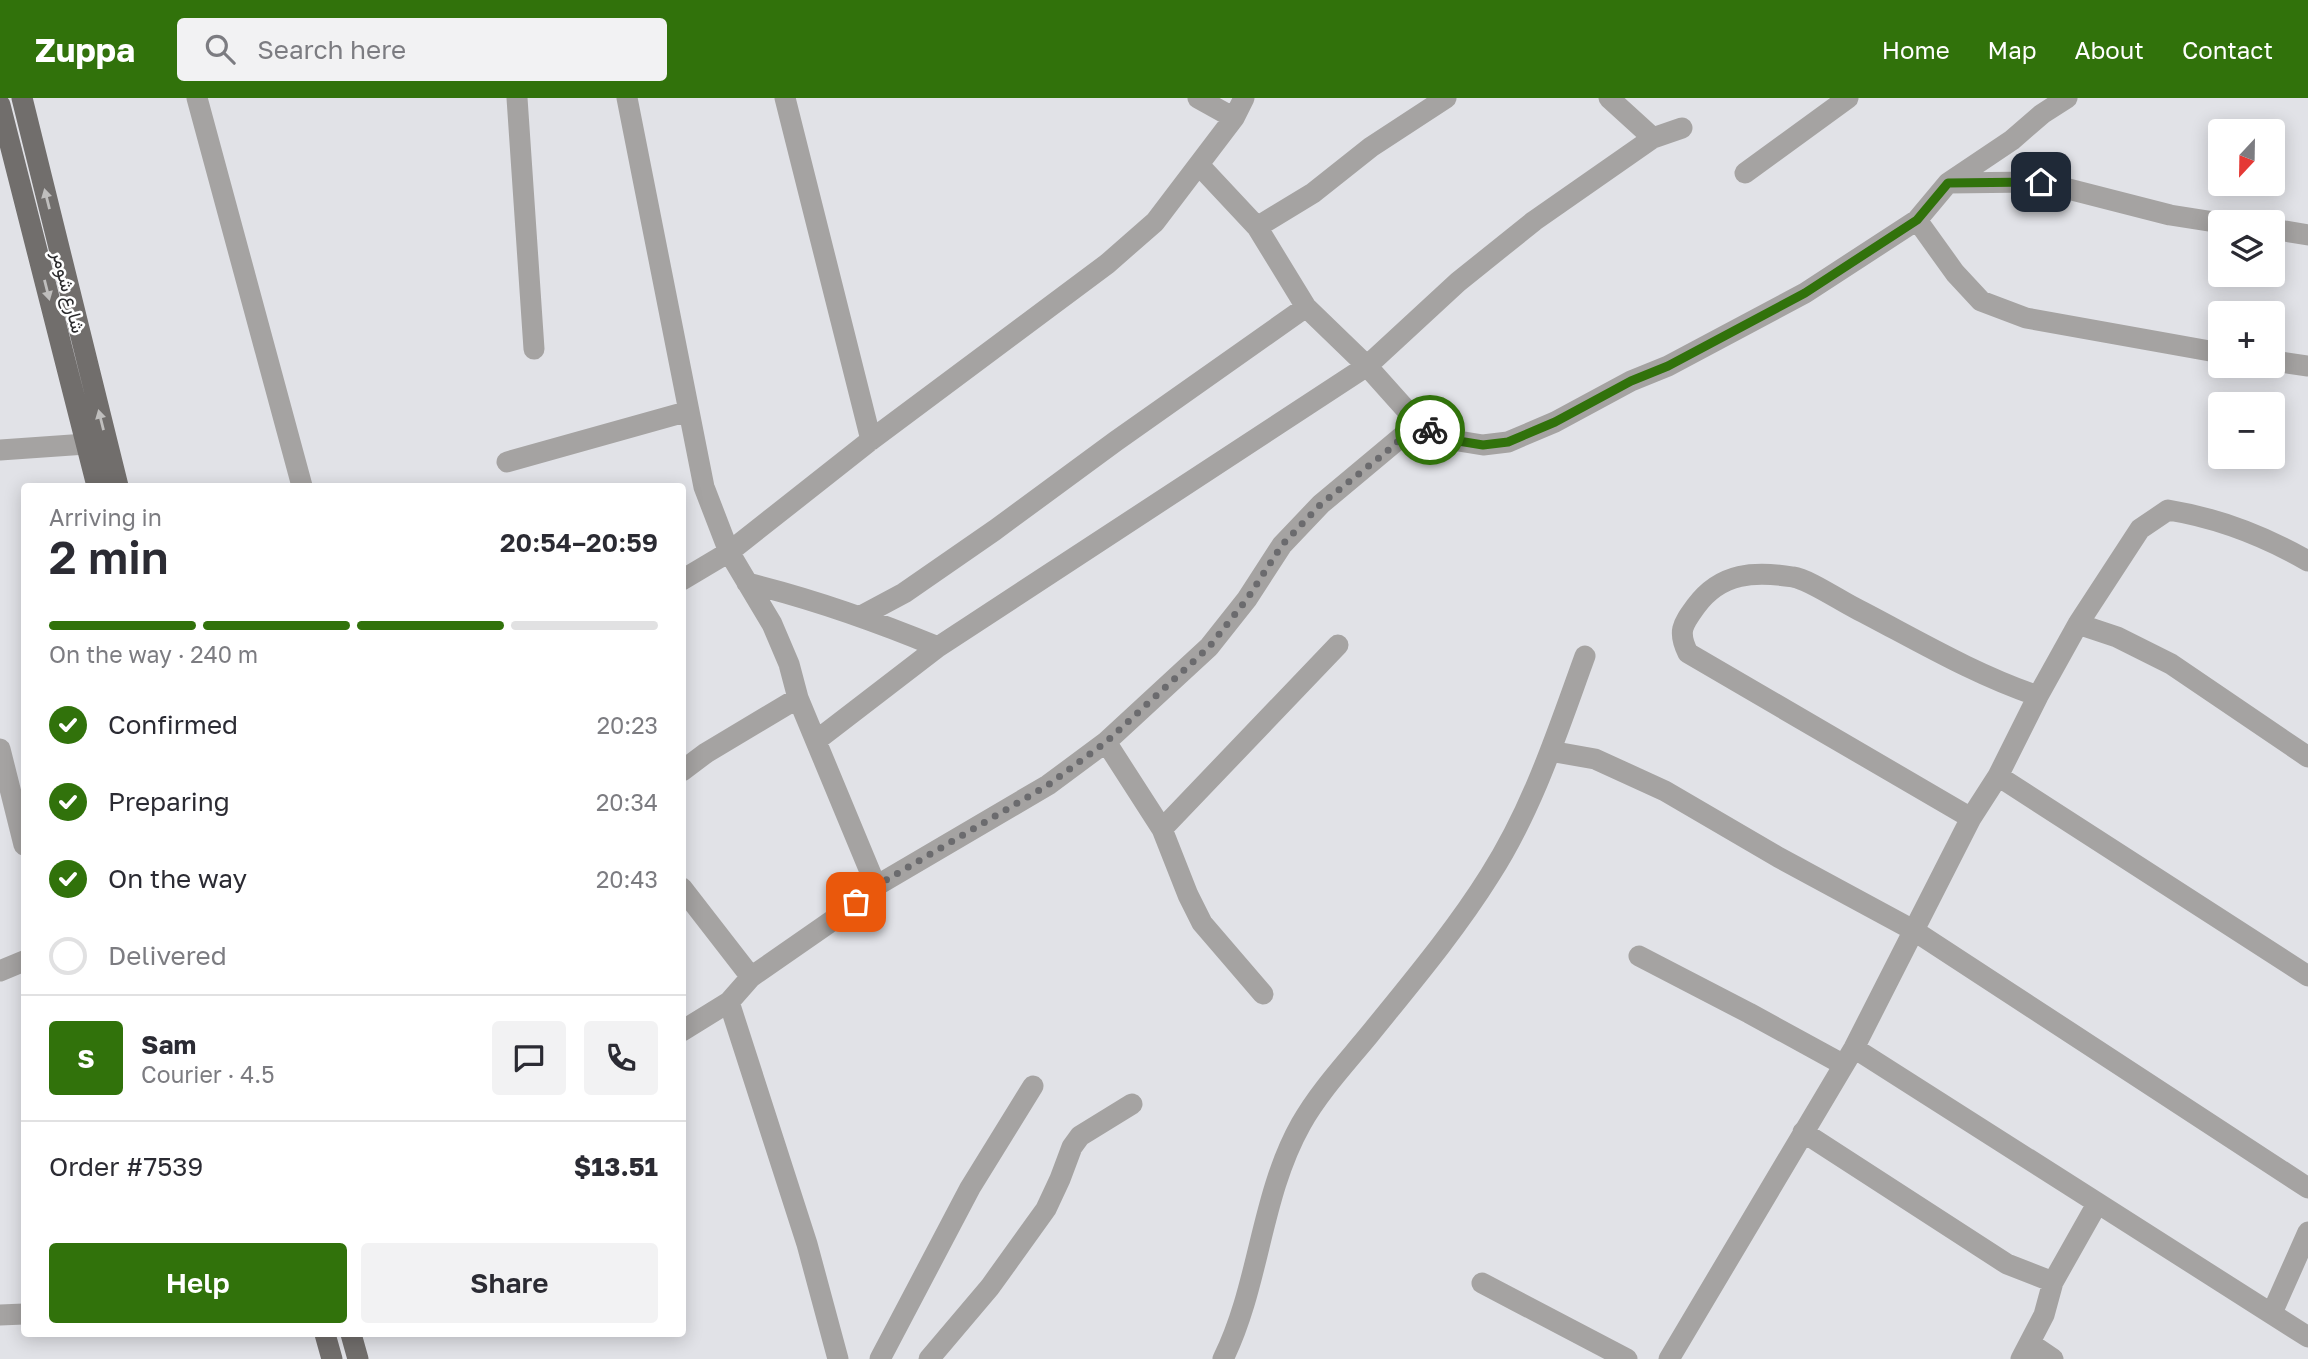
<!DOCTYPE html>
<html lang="en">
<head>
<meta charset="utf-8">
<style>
	body { margin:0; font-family:"Golos Text",Vazirmatn,sans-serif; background:#f2f2f3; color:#2b2b33; height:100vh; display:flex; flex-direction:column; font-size:26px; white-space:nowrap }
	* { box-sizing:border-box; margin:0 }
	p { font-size:23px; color:#7c7c81 }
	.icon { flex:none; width:38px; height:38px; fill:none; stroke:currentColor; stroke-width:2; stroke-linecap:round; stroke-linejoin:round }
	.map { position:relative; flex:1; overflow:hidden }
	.sheet { position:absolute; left:21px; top:385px; width:665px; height:854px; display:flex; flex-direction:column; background:#fff; border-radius:7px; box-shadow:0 4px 18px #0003 }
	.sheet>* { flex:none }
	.needle { width:46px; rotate:202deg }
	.buttons { position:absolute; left:2208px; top:21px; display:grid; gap:14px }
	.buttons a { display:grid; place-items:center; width:77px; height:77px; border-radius:7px; background:#fff; box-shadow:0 4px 18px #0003; font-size:35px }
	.pin { position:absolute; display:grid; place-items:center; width:60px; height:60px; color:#fff; margin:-30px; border-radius:14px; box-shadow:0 4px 10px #0006 }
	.courier { position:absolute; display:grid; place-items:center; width:70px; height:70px; margin:-35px; border:5px solid #31720b; border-radius:50%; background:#fff; color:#222; box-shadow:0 2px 9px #0007 }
	.overview em { font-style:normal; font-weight:600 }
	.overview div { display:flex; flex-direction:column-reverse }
	.overview { display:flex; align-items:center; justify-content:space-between; height:119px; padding:0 28px }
	h1 { font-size:46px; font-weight:600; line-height:52px }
	.bar { display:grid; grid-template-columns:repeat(4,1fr); gap:10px 7px; align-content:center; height:84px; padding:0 28px }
	.bar i { height:9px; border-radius:5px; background:#e1e1e2 }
	.bar .selected { background:#31720b }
	.bar p { grid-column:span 4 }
	.line { display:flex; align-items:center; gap:18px; padding:0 28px; border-top:2px solid #e1e1e2 }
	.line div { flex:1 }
	.round { display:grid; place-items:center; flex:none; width:74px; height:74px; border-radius:7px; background:#f2f2f3 }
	ol { padding:0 28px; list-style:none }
	li { display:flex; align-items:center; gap:21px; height:77px }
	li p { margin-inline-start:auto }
	li .icon { padding:7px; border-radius:50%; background:#31720b; color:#fff; stroke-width:4 }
	li:last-child { color:#7c7c81 }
	li i { width:38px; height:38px; border:4px solid #e1e1e2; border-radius:50% }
	.button { display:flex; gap:14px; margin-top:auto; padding:14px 28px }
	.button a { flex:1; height:80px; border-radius:7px; background:#31720b; color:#fff; font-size:28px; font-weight:600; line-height:80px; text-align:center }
	.button a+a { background:#f2f2f3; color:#2b2b33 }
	header { display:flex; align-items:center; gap:42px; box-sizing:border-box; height:98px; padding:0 35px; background:#31720b; color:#fff }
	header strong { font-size:33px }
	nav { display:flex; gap:38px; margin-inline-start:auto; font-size:24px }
	.search { width:490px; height:63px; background:#f2f2f3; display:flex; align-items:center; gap:18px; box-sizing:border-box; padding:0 24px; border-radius:7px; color:#7c7c81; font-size:26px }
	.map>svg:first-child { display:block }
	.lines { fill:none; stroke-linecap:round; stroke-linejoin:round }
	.minor { stroke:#a5a3a2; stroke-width:21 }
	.major { stroke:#716e6c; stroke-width:21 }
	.oneway { fill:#bfbebd }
	.done { stroke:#6b6b6e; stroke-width:7; stroke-dasharray:0 12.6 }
	.route { stroke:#31720b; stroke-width:9 }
	.labels { text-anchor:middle; stroke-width:5; stroke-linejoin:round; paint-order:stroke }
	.street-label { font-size:19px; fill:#2b2b2d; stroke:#fff }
</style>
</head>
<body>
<header>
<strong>Zuppa</strong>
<div class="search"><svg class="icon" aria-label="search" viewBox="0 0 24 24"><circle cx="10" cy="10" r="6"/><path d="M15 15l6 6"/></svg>Search here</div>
<nav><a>Home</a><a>Map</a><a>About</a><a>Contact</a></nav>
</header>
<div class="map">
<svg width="2308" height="1261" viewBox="0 0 2308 1261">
	<rect width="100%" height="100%" fill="#e1e2e7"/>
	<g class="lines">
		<path class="minor" d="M197,0L302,388
			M517,0L534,251
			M627,0L704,389L729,454L772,526L789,566L798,600L876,788
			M785,0L871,342
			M1198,0L1234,20
			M1609,0L1653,40
			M1199,67L1257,129L1306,209L1367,268L1458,184L1534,123L1653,40L1682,30
			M1745,75L1848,0
			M1948,85L2041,84L2170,117L2221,125
			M1917,122L1955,175L1981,203L2026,220L2221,255
			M1257,129L1313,95L1371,49L1446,0
			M2273,131L2308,137
			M2273,263L2308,268
			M0,352L86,346
			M507,364L689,313
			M682,482L729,454L871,342L1107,166L1155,124L1234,20L1244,0
			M747,485C813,501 875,523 938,549L1367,268L1418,325L1446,341L1483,347L1508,344L1555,324L1631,283L1668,268L1805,195L1917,122L1948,85L2012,42L2042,16L2067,0
			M861,518L904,495L995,432L1116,343L1306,209
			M2078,526L2117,539L2171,566L2308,659
			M817,642L938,549
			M1106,644L1162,731L1188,797L1202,825L1263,896
			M0,651L24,747
			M1550,653L1595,661L1665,693L1778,759L1913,832L2308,1090
			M682,673L706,655L798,600
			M1998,678L2308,878
			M1971,720L1688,555C1677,533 1683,526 1696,508C1721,474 1755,473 1793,479C1808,481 1839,502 1855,510C1915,541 1973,576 2038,598
			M1162,731L1338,547
			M682,790L751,879
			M1639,858L1749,915L1844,967
			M0,873L24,863
			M729,904L807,1146L838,1261
			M682,933L729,904L751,879L836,820L876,788L1048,687L1106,644L1209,549L1247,501L1282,447L1321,406L1418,325
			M1854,950L2308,1239
			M1803,1034L2007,1166L2053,1184
			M1482,1185L1627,1261
			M2272,1215L2308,1134
			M0,1217L24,1216
			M2031,1246L2053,1261
			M880,1261L970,1090L1033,988
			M929,1261L990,1189L1046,1111L1060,1081L1072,1049L1080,1038L1132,1006
			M1223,1261C1260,1186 1260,1099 1301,1026C1319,994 1346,965 1369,937C1411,885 1455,833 1490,777C1533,710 1558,632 1585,558
			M1669,1261L1854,950L1971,720L1998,678L2038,598L2078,526L2140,431L2168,412C2218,420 2264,438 2308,463
			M2021,1261L2044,1217L2053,1184L2097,1106"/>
		<path class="major" d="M22,0L118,388
			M0,7L97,388
			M325,1236L332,1261
			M351,1236L358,1261"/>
	</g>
	<defs><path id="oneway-solid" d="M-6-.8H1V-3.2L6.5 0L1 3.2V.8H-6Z" transform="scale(1.75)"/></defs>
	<g class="oneway">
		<use href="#oneway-solid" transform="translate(47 101) rotate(-104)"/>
		<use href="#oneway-solid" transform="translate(47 192) rotate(76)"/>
		<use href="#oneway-solid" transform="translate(101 322) rotate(-104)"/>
	</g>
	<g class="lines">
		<path class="done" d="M856,804L876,788L1048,687L1106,644L1209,549L1247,501L1282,447L1321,406L1385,355L1418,325L1430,332"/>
		<path class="route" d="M1430,332L1446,341L1483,347L1508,344L1555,324L1631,283L1668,268L1805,195L1917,122L1948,85L2041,84"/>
	</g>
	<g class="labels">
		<g class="street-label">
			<text transform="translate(69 194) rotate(76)" y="7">شارع شومر</text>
		</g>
	</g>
</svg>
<div class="buttons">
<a><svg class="needle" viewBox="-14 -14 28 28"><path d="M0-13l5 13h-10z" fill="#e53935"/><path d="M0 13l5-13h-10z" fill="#7c7c81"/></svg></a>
<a><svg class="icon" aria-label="layers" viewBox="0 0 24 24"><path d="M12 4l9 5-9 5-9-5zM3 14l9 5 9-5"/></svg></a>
<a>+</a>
<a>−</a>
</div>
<div class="pin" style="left:856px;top:804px;background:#ea580c"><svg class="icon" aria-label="bag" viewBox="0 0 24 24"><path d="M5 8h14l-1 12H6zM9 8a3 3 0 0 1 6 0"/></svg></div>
<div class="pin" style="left:2041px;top:84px;background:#1f2937"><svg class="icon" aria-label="home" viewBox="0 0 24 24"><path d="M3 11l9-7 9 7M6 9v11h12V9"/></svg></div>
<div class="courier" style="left:1430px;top:332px"><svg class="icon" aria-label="bike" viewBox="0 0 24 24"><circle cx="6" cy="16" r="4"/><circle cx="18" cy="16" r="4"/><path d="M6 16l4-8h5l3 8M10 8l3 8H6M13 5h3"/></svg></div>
<section class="sheet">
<div class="overview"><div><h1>2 min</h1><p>Arriving in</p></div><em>20:54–20:59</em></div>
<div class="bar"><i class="selected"></i><i class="selected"></i><i class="selected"></i><i></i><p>On the way · 240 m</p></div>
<ol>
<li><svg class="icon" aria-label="check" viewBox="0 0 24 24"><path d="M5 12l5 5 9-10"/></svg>Confirmed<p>20:23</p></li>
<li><svg class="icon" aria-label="check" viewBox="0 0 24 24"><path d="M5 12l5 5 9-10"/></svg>Preparing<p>20:34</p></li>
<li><svg class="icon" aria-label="check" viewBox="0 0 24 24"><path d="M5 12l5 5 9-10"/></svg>On the way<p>20:43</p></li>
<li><i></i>Delivered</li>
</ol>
<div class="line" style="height:126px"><b class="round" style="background:#31720b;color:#fff">S</b><div><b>Sam</b><p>Courier · 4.5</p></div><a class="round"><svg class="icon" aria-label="chat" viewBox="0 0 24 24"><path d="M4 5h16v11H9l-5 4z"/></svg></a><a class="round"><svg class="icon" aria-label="phone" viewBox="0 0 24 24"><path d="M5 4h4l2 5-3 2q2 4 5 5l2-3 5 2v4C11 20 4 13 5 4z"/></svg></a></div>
<div class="line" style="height:91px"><div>Order #7539</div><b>$13.51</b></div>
<div class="button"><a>Help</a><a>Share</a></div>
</section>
</div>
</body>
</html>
